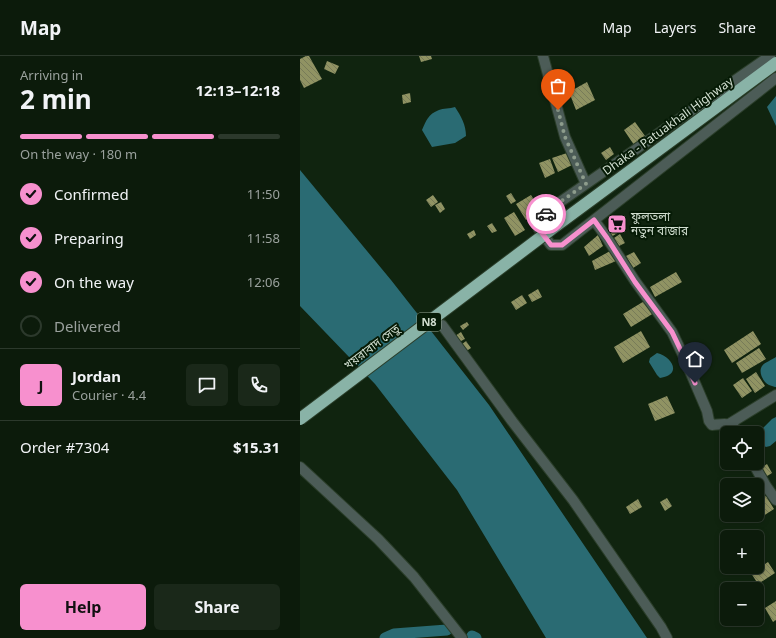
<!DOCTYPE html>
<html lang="en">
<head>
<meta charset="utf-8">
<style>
	body { margin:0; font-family:"Noto Sans","Noto Sans Bengali",sans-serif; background:#1a2819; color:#f1f3f6; height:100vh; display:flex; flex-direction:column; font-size:15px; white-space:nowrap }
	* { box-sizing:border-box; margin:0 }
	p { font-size:13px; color:#9aa19d }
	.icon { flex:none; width:22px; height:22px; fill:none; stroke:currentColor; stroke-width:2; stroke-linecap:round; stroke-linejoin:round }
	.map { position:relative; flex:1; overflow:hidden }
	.side { display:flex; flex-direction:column; background:#0c1b0b; width:300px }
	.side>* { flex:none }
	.tools { position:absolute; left:420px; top:370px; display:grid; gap:8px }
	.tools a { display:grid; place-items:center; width:44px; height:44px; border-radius:6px; background:#0c1b0b; box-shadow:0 2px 6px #0003,0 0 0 1px #2c392c; font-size:20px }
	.pin { position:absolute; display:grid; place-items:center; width:34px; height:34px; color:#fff; margin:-41px -17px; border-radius:50% 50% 50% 0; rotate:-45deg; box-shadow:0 0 4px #0007 }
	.pin .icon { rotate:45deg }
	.courier { position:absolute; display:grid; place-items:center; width:40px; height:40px; margin:-20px; border:3px solid #f790ce; border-radius:50%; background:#fff; color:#222; box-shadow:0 1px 5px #0007 }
	.head em { font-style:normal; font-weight:700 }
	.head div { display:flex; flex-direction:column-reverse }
	.head { display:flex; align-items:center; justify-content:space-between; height:68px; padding:0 20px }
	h1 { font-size:26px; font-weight:700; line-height:30px }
	.bar { display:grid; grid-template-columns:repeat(4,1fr); gap:6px 4px; align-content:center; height:48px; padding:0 20px }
	.bar i { height:5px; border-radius:3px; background:#2c392c }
	.bar .selected { background:#f790ce }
	.bar p { grid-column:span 4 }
	.line { display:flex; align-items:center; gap:10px; padding:0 20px; border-top:1px solid #2c392c }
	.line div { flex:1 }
	.round { display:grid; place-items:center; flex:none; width:42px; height:42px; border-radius:6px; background:#1a2819 }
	ol { padding:0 20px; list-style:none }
	li { display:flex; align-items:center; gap:12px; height:44px }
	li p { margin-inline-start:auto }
	li .icon { padding:4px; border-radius:50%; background:#f790ce; color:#111; stroke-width:4 }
	li:last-child { color:#9aa19d }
	li i { width:22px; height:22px; border:2px solid #2c392c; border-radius:50% }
	.action { display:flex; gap:8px; margin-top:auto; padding:8px 20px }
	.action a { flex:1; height:46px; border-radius:6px; background:#f790ce; color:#111; font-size:16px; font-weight:700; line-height:46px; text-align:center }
	.action a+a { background:#1a2819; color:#f1f3f6 }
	header { display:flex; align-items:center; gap:24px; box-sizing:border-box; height:56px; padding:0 20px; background:#0c1b0b; border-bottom:1px solid #2c392c }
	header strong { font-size:19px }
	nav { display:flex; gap:22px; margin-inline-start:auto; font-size:14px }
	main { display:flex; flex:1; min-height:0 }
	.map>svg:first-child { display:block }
	.water { fill:#2a6b73 }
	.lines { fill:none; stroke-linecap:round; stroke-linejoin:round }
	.canal { stroke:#2a6b73; stroke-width:11 }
	.building { fill:url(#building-back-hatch) }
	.street-casing { stroke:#2b3e2a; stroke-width:12 }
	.highway-casing { stroke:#2b3e2a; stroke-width:14 }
	.street { stroke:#4c5c57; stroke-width:10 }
	.highway { stroke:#89b3a7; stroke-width:12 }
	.highway-bridge-casing { stroke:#2b3e2a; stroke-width:14; stroke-linecap:butt }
	.highway-bridge { stroke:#89b3a7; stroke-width:12 }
	.done { stroke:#8d9c8c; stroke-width:4; stroke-dasharray:0 7.2 }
	.route { stroke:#f790ce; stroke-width:5 }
	.labels { text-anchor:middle; stroke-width:4; stroke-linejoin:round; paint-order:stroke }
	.shield { fill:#061b06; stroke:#93a393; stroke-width:1 }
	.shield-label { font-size:11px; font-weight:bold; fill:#d0ddcf }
	.street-label { font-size:12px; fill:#d0ddcf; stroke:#061b06 }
	.poi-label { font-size:12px; fill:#d0ddcf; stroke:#061b06; text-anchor:start }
</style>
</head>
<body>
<header>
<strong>Map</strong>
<nav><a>Map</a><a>Layers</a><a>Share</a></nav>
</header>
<main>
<section class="side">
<div class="head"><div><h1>2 min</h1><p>Arriving in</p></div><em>12:13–12:18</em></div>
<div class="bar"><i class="selected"></i><i class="selected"></i><i class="selected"></i><i></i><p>On the way · 180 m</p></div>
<ol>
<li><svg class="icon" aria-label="check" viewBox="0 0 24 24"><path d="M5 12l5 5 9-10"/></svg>Confirmed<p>11:50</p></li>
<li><svg class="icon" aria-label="check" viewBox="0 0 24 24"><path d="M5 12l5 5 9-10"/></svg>Preparing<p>11:58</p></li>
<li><svg class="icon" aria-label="check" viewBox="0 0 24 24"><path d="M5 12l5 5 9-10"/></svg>On the way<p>12:06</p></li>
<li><i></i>Delivered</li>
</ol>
<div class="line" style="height:72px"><b class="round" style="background:#f790ce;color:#111">J</b><div><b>Jordan</b><p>Courier · 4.4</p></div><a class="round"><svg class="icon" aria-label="chat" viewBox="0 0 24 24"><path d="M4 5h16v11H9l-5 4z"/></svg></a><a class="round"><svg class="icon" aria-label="phone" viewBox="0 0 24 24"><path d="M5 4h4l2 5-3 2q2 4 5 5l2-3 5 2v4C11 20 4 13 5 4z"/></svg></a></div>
<div class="line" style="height:52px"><div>Order #7304</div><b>$15.31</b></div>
<div class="action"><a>Help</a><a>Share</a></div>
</section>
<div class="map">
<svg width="476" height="582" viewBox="0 0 476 582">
	<defs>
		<pattern id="building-back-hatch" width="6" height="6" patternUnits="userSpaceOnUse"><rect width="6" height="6" fill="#909363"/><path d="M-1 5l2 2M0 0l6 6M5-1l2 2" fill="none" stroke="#777b58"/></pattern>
	</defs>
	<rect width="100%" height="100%" fill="#10240f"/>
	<path class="water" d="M476,40V70L467,51Z
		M155,51C161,60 166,69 166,80L155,87L132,91L122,74C126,65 128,58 139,54C143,52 150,53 155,51Z
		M0,114L91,224L189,349L347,582H246L157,434L75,328L0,250Z
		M357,297C373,301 382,319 360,322L357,319L349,306L350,302Z
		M476,301V331H475C473,330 471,330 469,329C463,326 458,316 462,310C465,306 472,304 476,301Z
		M476,361V385L470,390L466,391L461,388L457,384V378L472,363Z"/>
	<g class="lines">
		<path class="canal" d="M172,580L176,582
			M85,582L94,578L147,574"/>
	</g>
	<path class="building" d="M6,0H9L22,23L4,32L0,24V3Z
		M119,0H131L132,3L121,6Z
		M27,5L39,10L35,18L24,13Z
		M287,26L295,44L276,54L269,36Z
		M110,37L111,46L103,48L102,39Z
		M335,66L345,80L334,89L324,74Z
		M310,91L314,98L306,104L301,97Z
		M267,97L272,109L258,116L252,102Z
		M250,103L255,117L245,122L239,107Z
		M211,137L216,145L211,148L206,140Z
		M133,139L138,146L131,151L126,144Z
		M231,139L241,155L226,164L216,148Z
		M141,146L145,153L140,157L135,149Z
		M214,156L225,174L215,180L204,162Z
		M192,167L197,175L192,177L187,170Z
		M315,170L319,176L311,181L308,175Z
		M174,174L176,179L170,183L167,178Z
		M320,178L325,187L319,190L314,182Z
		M298,179L303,190L289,200L284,191Z
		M312,194L316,205L295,214L292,205Z
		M334,196L341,207L333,212L326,200Z
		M376,216L382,226L355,241L350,231Z
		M238,233L242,241L232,246L228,239Z
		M222,239L227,247L216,254L211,246Z
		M346,244L354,257L331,271L323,258Z
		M167,266L169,269L163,274L160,270Z
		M341,275L350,291L323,307L314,291Z
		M453,275L461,288L432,307L424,294Z
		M161,276L165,283L159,286L155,280Z
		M166,285L171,292L165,296L161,289Z
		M459,292L466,303L442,317L436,307Z
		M456,316L465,330L455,337L446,323Z
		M443,322L452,335L442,342L433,329Z
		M367,340L375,357L355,365L348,348Z
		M427,385V396L422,388Z
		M467,408L472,417L464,422L458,414Z
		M449,421L454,429H442L440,426Z
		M466,440L474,453L460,462L457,457V446Z
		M367,442L372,450L365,455L360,446Z
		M338,443L342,451L330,458L326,451Z
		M468,506L475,517L458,528L451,517Z
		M476,545V564L473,566L465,552Z"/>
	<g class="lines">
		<g class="street-casing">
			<path id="street" d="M243,0L265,81L286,128
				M470,0L250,153L241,162L238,172L251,189H262L476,22
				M294,164L307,182L335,225L372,276L383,299L407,355L409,365L412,369C424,368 432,365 438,377
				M142,269L212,365L273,444L361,571L367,582
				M429,368L476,339
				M453,407L466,430L476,444
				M0,411L78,483L114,521L162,582"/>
		</g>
		<g class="highway-casing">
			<path id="highway" d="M257,169L476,7"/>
		</g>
		<use href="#street" class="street"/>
		<use href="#highway" class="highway"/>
		<g class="highway-bridge-casing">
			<path id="highway-bridge" d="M0,363L257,169"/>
		</g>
		<use href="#highway-bridge" class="highway-bridge"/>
	</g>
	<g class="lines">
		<path class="done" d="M246,158L250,153L286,128L265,81L258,54"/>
		<path class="route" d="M246,158L241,162L238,172L251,189H262L294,164L307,182L335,226L372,276L383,299L395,327"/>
	</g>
	<defs>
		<g id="supermarket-square" transform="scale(1)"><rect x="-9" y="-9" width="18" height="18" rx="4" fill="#f790ce" stroke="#061b06"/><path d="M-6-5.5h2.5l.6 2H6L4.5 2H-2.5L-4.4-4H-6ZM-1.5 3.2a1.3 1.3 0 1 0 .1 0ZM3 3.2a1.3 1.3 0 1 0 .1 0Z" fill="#111"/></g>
	</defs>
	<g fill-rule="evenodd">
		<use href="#supermarket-square" x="317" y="168"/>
	</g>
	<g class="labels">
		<rect class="shield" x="117" y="257" width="24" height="18" rx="3"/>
		<g class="shield-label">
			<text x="129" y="270">N8</text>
		</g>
		<g class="street-label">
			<text transform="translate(368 70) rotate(-36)" y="4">Dhaka - Patuakhali Highway</text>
			<text transform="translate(72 291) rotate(-37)" y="4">খয়রাবাদ সেতু</text>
		</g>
		<g class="poi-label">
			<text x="331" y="165">ফুলতলা<tspan x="331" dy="14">নতুন বাজার</tspan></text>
		</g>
	</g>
</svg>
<div class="tools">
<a><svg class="icon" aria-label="locate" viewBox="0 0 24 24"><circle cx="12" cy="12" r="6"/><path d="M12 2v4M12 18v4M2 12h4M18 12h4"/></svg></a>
<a><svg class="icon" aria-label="layers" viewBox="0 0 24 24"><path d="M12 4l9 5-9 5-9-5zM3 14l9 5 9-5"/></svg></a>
<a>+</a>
<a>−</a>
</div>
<div class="pin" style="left:258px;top:54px;background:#ea580c"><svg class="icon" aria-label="bag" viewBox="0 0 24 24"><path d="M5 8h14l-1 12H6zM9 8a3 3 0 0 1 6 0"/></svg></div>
<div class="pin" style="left:395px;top:327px;background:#1f2937"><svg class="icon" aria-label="home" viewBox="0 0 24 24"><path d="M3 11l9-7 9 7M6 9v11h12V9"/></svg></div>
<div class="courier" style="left:246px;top:158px"><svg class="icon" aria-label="car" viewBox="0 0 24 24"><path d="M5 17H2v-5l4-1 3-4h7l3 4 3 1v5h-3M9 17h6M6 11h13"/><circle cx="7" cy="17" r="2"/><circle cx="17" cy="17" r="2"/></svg></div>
</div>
</main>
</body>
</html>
